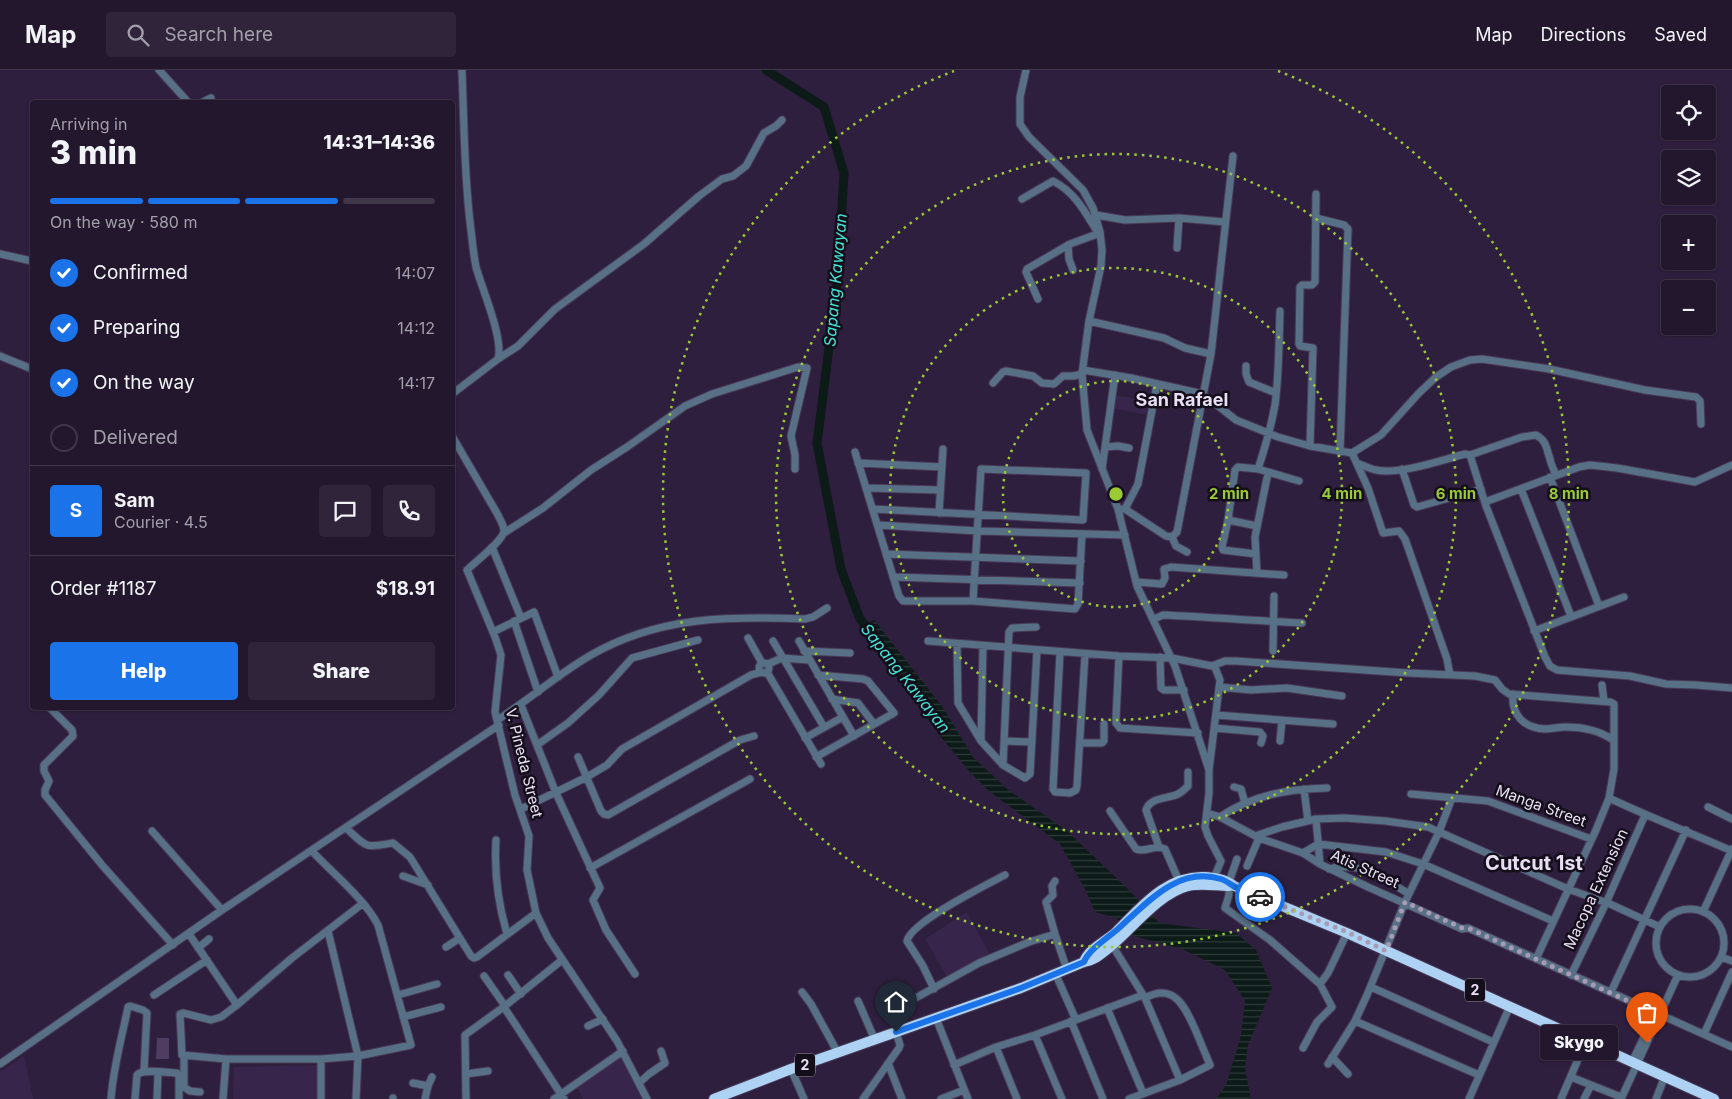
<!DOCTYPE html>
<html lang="en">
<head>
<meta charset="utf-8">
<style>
	body { margin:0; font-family:Inter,sans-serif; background:#2f243a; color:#f1f3f6; height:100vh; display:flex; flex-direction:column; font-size:19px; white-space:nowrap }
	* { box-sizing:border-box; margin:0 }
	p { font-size:16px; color:#a39faa }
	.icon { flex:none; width:28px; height:28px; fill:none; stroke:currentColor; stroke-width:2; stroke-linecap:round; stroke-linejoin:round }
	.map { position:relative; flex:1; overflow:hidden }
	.panel { position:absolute; left:30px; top:30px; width:425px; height:610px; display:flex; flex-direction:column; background:#23172e; border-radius:5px; box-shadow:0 1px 4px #0004,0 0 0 1px #40364a }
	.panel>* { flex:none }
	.tools { position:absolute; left:1661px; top:15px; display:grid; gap:10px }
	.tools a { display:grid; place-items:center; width:55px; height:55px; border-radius:5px; background:#23172e; box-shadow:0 1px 4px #0004,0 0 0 1px #40364a; font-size:25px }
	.pin { position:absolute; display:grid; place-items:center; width:42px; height:42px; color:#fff; margin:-51px -21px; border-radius:50% 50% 50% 0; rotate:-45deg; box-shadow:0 0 5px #0007 }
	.pin .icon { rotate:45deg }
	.courier { position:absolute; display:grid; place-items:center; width:50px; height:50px; margin:-25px; border:4px solid #1a73e8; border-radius:50%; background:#fff; color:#222; box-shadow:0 1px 6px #0007 }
	.bubble { position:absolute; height:35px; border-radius:5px; background:#23172e; box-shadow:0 1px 4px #0004,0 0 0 1px #40364a; font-size:16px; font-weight:800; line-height:35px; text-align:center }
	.headline em { font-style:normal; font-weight:800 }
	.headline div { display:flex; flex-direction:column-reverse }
	.headline { display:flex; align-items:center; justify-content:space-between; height:85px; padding:0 20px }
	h1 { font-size:32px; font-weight:800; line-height:38px }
	.bar { display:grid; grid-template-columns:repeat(4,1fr); gap:8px 5px; align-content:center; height:60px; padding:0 20px }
	.bar i { height:6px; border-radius:4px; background:#40364a }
	.bar .active { background:#1a73e8 }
	.bar p { grid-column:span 4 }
	.line { display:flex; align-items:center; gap:12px; padding:0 20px; border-top:1px solid #40364a }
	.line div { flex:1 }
	.round { display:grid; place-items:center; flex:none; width:52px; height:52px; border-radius:5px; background:#2f243a }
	ol { padding:0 20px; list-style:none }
	li { display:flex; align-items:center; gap:15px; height:55px }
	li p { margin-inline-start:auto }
	li .icon { padding:5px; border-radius:50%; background:#1a73e8; color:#fff; stroke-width:4 }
	li:last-child { color:#a39faa }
	li i { width:28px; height:28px; border:2px solid #40364a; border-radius:50% }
	.cta { display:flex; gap:10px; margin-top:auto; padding:10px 20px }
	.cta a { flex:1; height:58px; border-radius:5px; background:#1a73e8; color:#fff; font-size:20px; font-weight:800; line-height:58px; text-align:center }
	.cta a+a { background:#2f243a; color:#f1f3f6 }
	header { display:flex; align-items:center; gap:30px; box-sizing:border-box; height:70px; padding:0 25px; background:#23172e; border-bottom:1px solid #40364a }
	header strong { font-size:24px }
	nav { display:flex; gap:28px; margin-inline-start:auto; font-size:18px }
	.search { width:350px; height:45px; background:#2f243a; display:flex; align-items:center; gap:12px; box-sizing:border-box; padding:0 18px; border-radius:5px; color:#a39faa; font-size:19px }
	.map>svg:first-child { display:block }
	.built { fill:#38254b }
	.pitch { fill:#4e3d61 }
	.water { fill:url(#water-rules) }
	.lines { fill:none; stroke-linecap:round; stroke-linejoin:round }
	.river { stroke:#0c1a18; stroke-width:9 }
	.minor-casing { stroke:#493a57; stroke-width:9 }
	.highway-casing { stroke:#493a57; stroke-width:12 }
	.minor { stroke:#577086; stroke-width:7 }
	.highway { stroke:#aed2f4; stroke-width:10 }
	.done { stroke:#a79cb4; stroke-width:5; stroke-dasharray:0 9 }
	.route { stroke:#1a73e8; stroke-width:6 }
	.ring { fill:none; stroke:#9acb34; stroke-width:2.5; stroke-dasharray:2.5 5 }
	.labels { text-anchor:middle; stroke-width:5; stroke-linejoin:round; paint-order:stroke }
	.shield { fill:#140d1a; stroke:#a8a0b2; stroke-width:1 }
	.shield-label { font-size:14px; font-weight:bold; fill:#e8dff3 }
	.street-label { font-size:15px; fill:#e8dff3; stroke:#140d1a }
	.water-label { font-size:16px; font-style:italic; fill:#45e6d7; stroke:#140d1a }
	.quarter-label { font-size:18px; font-weight:bold; fill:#e8dff3; stroke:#140d1a }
	.district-label { font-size:20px; font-weight:bold; fill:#e8dff3; stroke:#140d1a }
	.centre { fill:#9acb34; stroke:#140d1a; stroke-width:2.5 }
	.ring-label { font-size:15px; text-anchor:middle; font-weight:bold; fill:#9acb34; stroke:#140d1a; stroke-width:5; stroke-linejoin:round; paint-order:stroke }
</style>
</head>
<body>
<header>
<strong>Map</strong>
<div class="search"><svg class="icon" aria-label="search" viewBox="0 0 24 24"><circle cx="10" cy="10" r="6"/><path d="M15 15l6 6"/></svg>Search here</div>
<nav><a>Map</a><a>Directions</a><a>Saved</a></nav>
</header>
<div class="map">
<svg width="1732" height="1029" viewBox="0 0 1732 1029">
	<defs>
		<pattern id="water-rules" width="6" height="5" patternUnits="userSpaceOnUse" patternTransform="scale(1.25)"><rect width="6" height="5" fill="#0c1a18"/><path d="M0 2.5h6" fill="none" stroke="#2f3b3a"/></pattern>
	</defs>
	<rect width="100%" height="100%" fill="#2f1f3e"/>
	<path class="built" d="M1114,325L1151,331L1149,345L1111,338Z
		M967,842L989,883L947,907L925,869Z
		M621,984L643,1029H583L576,1016Z
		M24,986L33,1029H0V1002Z
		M317,995V1029H233L234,997Z"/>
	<path class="pitch" d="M157,968H169V989H156Z"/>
	<path class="water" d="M874,550L942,636L973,687L1007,719L1067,761L1131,822L1159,853L1236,863L1256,880L1272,918L1248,975L1245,999L1251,1029H1216L1226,1015L1238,976L1241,964L1245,931L1225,900L1182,879L1134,866L1116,848L1095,842L1086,821L1060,774L989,721L970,702L940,666L860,556Z"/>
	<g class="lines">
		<path class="river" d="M766,0L824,37L844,103L838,206L817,373L841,499L860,549L871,562"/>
		<g class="minor-casing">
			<path id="minor" d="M159,0L188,32
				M1026,0L1020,27V54L1029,67L1083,120L1093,138L1100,162L1102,180L1101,196L1089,251L1082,304L1087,360L1118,439L1137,516L1175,596L1209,700
				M203,32L211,28
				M1022,129L1053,111C1076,123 1085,142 1098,163
				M1096,145L1125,150L1179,148L1225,152
				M1316,148L1344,155L1348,159L1340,382
				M1068,175L1069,189L1073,200
				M1177,178L1179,148
				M0,184L32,191
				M1038,229L1026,202L1027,199L1070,174L1100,163
				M1280,241C1279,272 1279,304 1275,335C1271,357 1265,378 1258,399L1299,411
				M1089,251L1164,268L1185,278L1211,284L1177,462L1172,467L1166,466L1125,439H1118
				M1211,284L1233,86
				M0,286L32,299
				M498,289L518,276L555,239L644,174L699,126L722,109L733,106L746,96L764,63L776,56L782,50
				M1246,296V304L1249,312L1276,323
				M1083,300L1131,308L1203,324L1236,350L1278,367L1310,376L1352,383L1381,365L1419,323L1436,307L1451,297L1470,290L1482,289L1549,299L1645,320L1696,327L1700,331L1701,354
				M993,313L1003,302L1006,301L1033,306L1042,313L1054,314L1063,306H1073L1082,304
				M452,324L498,289C504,269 482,219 476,197C473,182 472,167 470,152C464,101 464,51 462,0
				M452,366L498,445C500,450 504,455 504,461C503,471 476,491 467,500L495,567L501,585L495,642L515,725L529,766L527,800L536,843L548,868L617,971L647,1029
				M1310,376L1313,278L1300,276L1299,274L1300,217L1302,215H1312L1315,212L1316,124
				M1105,377L1118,376L1129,378
				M855,382L899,526L903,531H973L1075,539L1078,534L1082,464
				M1352,383L1368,418L1383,463L1399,461L1405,469L1447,589L1450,605
				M1470,385L1522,367L1536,365C1547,371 1546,378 1550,389C1551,395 1554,400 1556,405
				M858,393L942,397
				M1357,393C1363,395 1370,399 1376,400C1399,405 1442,390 1465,384L1470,385L1486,436L1545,587L1550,596L1557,600L1630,606L1666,614L1696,615L1732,618
				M1102,399L1115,305
				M1402,399L1414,435L1417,437L1481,419
				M1550,407L1599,536
				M866,418L940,420
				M1521,419L1571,546
				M1485,432L1579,397L1590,395L1617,398L1695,412L1732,395
				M873,439L1083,450L1086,403L981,399C978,443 976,487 973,531
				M1125,439L1138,414L1157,314
				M939,443L943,379
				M1228,450L1257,456
				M878,455L978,461L1125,465
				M504,463L543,438L591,400L627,377L685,336L712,324L798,297L807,298L791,366L795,385V399
				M1172,467L1176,476L1187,482
				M492,477L521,548
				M886,484L1081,491
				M1256,484L1223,480L1222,477L1228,450L1235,400L1238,397L1258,399
				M1257,503L1255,467L1268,403
				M893,507L1080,513
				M1136,512L1162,514L1165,508L1164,499L1171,497L1284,505
				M1154,549L1163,545C1210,547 1256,551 1302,553
				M514,551L538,622
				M1036,557L1012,558L1009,562L1003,695L1025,708L1030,704L1037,580
				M1534,561L1624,527
				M493,562L534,542L558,607
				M748,568L762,593
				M773,571L824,657
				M799,571L854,666
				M928,571L1119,586L1172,588L1212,596L1225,591H1236L1408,603L1475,606L1495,610L1502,619L1509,624L1610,632L1614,634V699L1609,728L1596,760L1536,889
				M957,574L958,633L981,671L1003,695
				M804,581L850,583
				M1273,581L1274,526
				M1060,582L1053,719L1055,722L1070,723L1076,720L1077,716L1085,584
				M1119,586L1116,648V653L1120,658L1198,663
				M1160,587L1161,618L1164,620H1184
				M759 598a5 5 0 1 1 10 0a5 5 0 1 1-10 0Z
				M768,594L782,588L809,590
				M767,602L821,694
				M1602,615L1604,631
				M1219,617L1251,620L1287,618L1342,626
				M1513,624C1511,645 1524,658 1545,659C1552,659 1558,657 1565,657C1582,657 1599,660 1613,670
				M832,629L858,633L874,654
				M521,635L556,723L600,818L593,830L606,860L635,904
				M50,638L72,660L73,666L44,695V701L49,711L45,720V725L102,795L173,875
				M1216,645L1333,654
				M497,650C529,630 558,604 591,585C659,546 730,546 805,549L813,547L827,538
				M1214,658L1260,662L1263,666L1261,673
				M805,668L843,647
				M981,670L983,576
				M1004,671L1032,672
				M1280,671L1282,650
				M1080,673H1102L1104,671V654
				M537,675L568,653L599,625L632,588L698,570
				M578,687L601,741L604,744L608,745L740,670L754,666
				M816,687L894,643L868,611L863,609L818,605
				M1234,717L1241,719L1245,733
				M1304,719L1308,751
				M1411,724L1488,731L1591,769
				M1609,728C1649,747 1691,763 1732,781
				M1708,737L1732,749
				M521,739L587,707L607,695L622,679L751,605L762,602
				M1110,741L1136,779C1145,783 1155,774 1165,779L1179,811
				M1207,743L1220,747L1259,768L1303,783L1320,794L1368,817L1462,859L1468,858L1732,977
				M1220,747C1252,725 1288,719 1327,718
				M1316,749L1320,794
				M346,758C368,778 364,778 393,773L410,787L471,886L474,888L477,887L536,843
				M152,761L222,840
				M1255,766L1282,757L1316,749L1345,748L1386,751L1428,757L1568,819L1610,834L1660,857
				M496,770C494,802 498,833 507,864
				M1159,777L1146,740C1150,727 1168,729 1178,724C1182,722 1185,719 1188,716V702
				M312,781C332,803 364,828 378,855L411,975L358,986L321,989H226L182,985L180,944L183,943L211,950L221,947L237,935L292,888L362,834
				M1303,783L1318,774L1386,782L1423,794L1553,851
				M1247,796L1259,768
				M590,798L750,709
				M1329,799C1359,790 1385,809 1409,824
				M403,806L428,815
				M1214,808L1221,791L1208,766L1205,757L1209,723V700L1220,610L1214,595
				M1055,811L1052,816L1053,825L1046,832L1055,864L1067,900
				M1229,812L1237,789
				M1229,816V825L1225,838L1270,870L1320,914L1328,903L1347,863
				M1656 873a34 34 0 1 1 68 0a34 34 0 1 1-68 0Z
				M1703,842L1732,779
				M328,861L358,986L356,1029
				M189,864L237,935
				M1112,875L1145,928L1180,1010
				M446,877L460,868
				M198,878L209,869
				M1721,887L1732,891
				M508,905L521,924
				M1056,905L1076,950
				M1571,905L1606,833L1645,745
				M484,906L505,936
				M1371,917L1493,972
				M934,919L923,896L907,871C911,852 986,815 1005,805
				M802,922L811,934L838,983
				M1611,922L1686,760
				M154,925L207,890
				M398,925L437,914
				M912,930L979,893L1029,872L1055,864
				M858,931L875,970
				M504,937L564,1029
				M1107,938L1143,1023
				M403,947L441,937
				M936,948L968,1029
				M1071,951L1103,1029
				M1355,951L1479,1005
				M588,956L603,949
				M1704,964L1732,902
				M1035,965L1062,1029
				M996,977L1017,1029
				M1303,978L1317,952L1332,937L1320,914
				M184,986V1017L190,1021L200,1022
				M1332,987L1348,1004
				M1632,992L1655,944
				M888,993L902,1029
				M0,994L222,840L499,655
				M1328,994L1355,951L1367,925L1405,832L1439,762L1452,728
				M954,995L996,977L1035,965L1143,925
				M791,999L804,1029
				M466,1004L488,1001
				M1571,1007L1621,1027
				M413,1013L428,1016L425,1029
				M639,1013L649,1004L665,993L661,981
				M428,1016L432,1007
				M111,1029C113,998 122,967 128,937L130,936L143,940L147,943L144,1000
				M135,1029L137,1005C143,998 167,1003 177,1003L179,1006V1029
				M157,1029L158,1002
				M223,1029L226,989
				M321,1029V989
				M393,1029V1028
				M466,1029L465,965L505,936L562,890
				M554,1029L623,981
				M863,1029L899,978L900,975L896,962
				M941,1029L964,1020
				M1129,1029L1180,1010L1210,995C1205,983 1200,971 1195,959C1185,937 1174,912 1145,928
				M1469,1029L1510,936
				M1561,1029L1586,971
				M1584,1029L1591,1015
				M1621,1029L1678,905
				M1656,1029L1665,1006"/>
		</g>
		<g class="highway-casing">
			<path id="highway" d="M1084,892C1088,880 1104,872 1114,864C1140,839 1165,805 1205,807C1216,808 1225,809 1234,816L1347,863L1714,1029
				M714,1029L791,999L1021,918L1084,892C1094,891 1102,883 1110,877C1133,858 1158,824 1188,816C1202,813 1216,816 1230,816"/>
		</g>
		<use href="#minor" class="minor"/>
		<use href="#highway" class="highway"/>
	</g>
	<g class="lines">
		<path class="done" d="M1260,827L1347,862L1386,881L1405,832L1462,858H1468L1659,945L1647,973"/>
		<path class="route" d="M896,962L1021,918L1084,892C1088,880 1109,867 1119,858C1148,832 1178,796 1221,809C1227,811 1230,814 1235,817C1243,820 1252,823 1260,827"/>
	</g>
	<g class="ring">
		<circle cx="1116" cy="424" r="113"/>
		<circle cx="1116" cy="424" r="226"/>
		<circle cx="1116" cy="424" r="340"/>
		<path d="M1278 1A453 453 0 1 1 954 1"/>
	</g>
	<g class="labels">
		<g class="shield">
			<rect x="1465" y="908.5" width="20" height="23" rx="4"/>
			<rect x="795" y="983.5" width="20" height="23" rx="4"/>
		</g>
		<g class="shield-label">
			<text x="1475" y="925">2</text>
			<text x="805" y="1000">2</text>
		</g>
		<g class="street-label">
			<text transform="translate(524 693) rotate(76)" y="5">V. Pineda Street</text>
			<text transform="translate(1541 736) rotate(20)" y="5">Manga Street</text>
			<text transform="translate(1365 799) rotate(24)" y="5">Atis Street</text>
			<text transform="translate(1596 819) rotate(-65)" y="5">Macopa Extension</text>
		</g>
		<g class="water-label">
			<text transform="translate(835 210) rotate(-85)" y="6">Sapang Kawayan</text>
			<text transform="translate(906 608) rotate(52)" y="6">Sapang Kawayan</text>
		</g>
		<g class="quarter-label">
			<text x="1182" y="336">San Rafael</text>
		</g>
		<g class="district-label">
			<text x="1534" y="800">Cutcut 1st</text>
		</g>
	</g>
	<circle cx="1116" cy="424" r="8" class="centre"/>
	<g class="ring-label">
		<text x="1229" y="429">2 min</text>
		<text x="1342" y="429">4 min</text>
		<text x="1456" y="429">6 min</text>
		<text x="1569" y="429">8 min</text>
	</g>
</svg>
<div class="tools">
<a><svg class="icon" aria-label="locate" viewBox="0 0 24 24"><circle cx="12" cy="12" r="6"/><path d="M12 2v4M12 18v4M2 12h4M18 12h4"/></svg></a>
<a><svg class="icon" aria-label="layers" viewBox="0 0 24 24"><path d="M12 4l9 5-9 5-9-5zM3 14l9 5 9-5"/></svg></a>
<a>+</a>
<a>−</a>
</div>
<div class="pin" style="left:1647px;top:973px;background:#ea580c"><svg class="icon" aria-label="bag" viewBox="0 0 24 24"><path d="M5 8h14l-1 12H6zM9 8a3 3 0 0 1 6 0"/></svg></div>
<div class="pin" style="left:896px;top:962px;background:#1f2937"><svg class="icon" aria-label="home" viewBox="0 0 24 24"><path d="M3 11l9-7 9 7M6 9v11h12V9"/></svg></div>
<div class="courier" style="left:1260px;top:827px"><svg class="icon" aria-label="car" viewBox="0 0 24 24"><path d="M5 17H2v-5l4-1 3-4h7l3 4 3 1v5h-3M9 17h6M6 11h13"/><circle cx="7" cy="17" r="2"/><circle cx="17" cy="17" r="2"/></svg></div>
<div class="bubble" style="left:1540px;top:955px;width:78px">Skygo</div>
<section class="panel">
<div class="headline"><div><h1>3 min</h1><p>Arriving in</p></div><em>14:31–14:36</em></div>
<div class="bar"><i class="active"></i><i class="active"></i><i class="active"></i><i></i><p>On the way · 580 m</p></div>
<ol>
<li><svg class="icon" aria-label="check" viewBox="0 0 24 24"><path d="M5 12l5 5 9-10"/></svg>Confirmed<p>14:07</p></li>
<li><svg class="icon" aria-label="check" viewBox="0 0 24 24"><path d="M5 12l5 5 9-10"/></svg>Preparing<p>14:12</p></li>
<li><svg class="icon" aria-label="check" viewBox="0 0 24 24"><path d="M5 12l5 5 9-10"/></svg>On the way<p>14:17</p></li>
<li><i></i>Delivered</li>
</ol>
<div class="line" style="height:90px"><b class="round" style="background:#1a73e8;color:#fff">S</b><div><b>Sam</b><p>Courier · 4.5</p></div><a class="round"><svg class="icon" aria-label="chat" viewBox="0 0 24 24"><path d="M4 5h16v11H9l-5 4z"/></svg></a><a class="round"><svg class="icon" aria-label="phone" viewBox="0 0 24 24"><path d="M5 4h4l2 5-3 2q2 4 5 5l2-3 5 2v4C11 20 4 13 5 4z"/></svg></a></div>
<div class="line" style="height:65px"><div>Order #1187</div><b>$18.91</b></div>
<div class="cta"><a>Help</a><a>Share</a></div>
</section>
</div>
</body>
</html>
